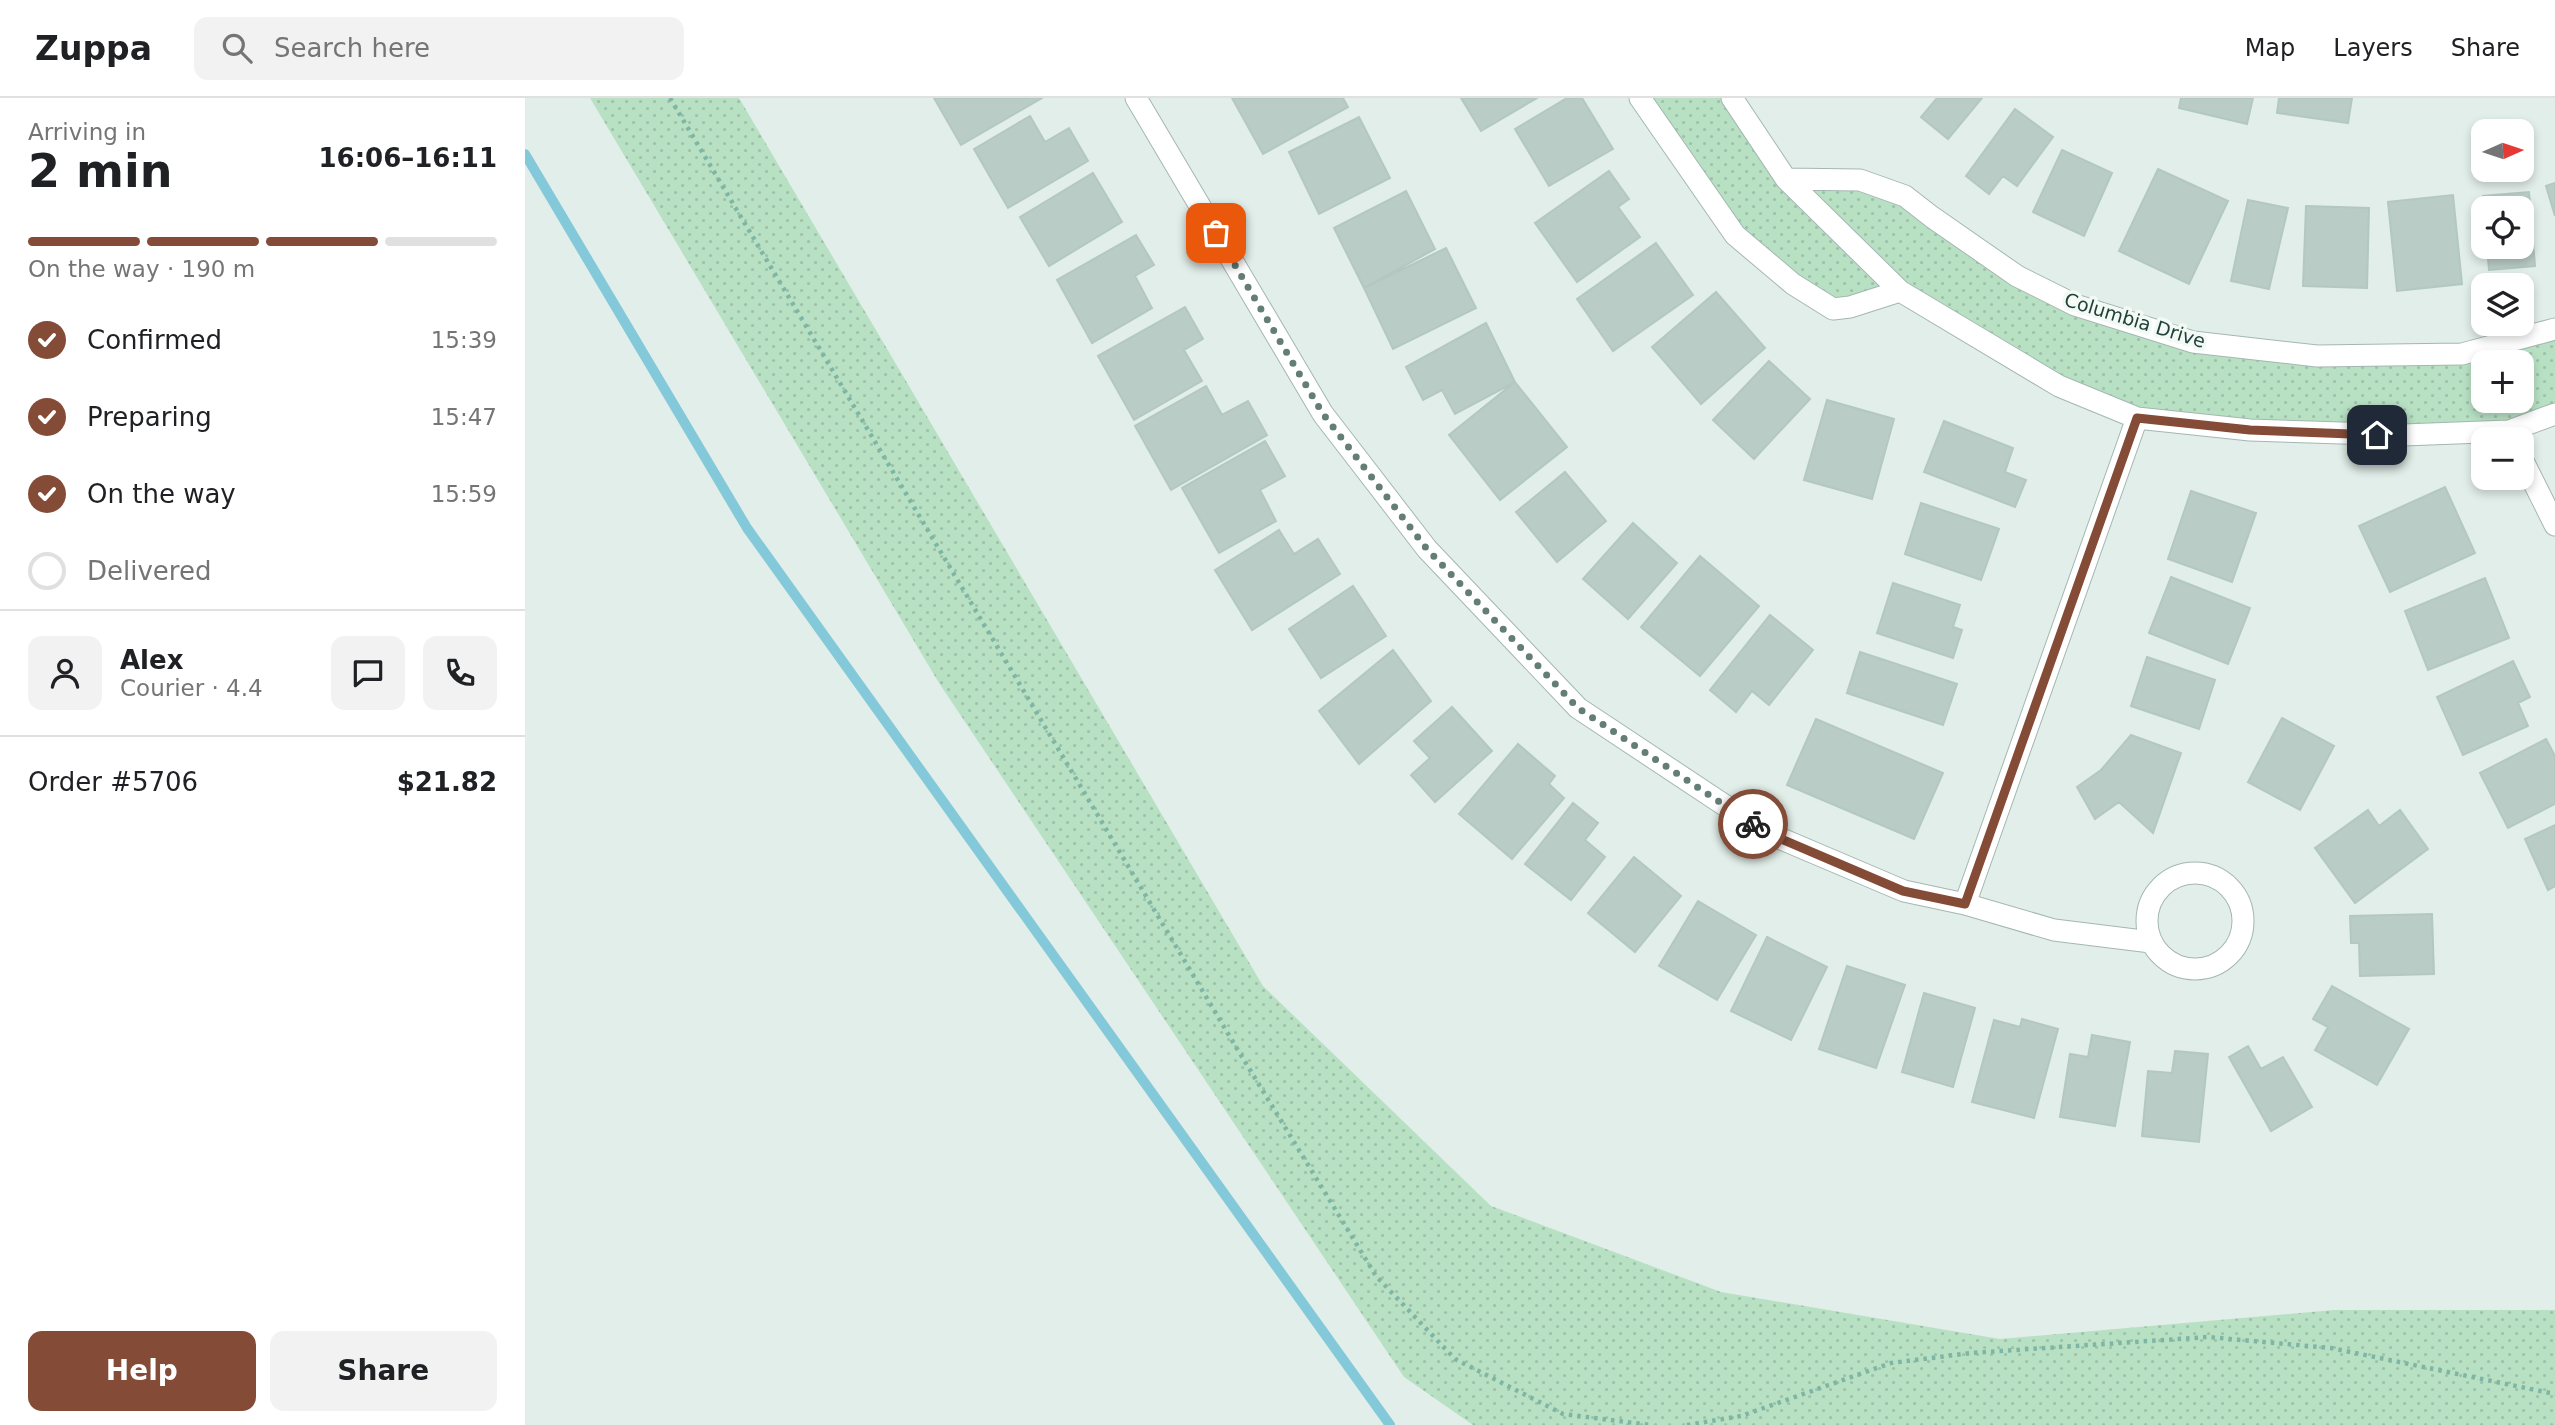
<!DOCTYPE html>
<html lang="en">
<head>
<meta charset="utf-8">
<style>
	body { margin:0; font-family:"DejaVu Sans",sans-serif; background:#f2f2f2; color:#202124; height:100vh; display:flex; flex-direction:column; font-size:26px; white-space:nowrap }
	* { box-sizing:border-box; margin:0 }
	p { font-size:23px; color:#757577 }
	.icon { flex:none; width:38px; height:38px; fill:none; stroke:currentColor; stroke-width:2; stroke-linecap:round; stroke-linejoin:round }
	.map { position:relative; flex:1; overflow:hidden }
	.side { display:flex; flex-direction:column; background:#fff; width:525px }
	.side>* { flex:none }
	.needle { width:46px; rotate:87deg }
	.tools { position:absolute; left:1946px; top:21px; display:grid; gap:14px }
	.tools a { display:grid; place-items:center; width:63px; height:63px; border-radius:14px; background:#fff; box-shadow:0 4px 10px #0003; font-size:35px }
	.pin { position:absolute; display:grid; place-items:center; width:60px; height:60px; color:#fff; margin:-30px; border-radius:14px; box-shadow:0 4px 10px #0006 }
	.courier { position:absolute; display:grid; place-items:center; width:70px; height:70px; margin:-35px; border:5px solid #844b37; border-radius:50%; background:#fff; color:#222; box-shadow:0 2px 9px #0007 }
	.headline em { font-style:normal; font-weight:800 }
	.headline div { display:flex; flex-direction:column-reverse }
	.headline { display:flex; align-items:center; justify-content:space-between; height:119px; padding:0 28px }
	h1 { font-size:46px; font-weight:800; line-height:52px }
	.bar { display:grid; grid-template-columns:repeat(4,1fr); gap:10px 7px; align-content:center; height:84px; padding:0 28px }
	.bar i { height:9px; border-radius:5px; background:#e0e0e0 }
	.bar .current { background:#844b37 }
	.bar p { grid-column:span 4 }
	.line { display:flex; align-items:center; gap:18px; padding:0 28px; border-top:2px solid #e0e0e0 }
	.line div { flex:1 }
	.round { display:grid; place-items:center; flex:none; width:74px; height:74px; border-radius:14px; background:#f2f2f2 }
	ol { padding:0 28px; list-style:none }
	li { display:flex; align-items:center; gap:21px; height:77px }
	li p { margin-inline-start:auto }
	li .icon { padding:7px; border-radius:50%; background:#844b37; color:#fff; stroke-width:4 }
	li:last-child { color:#757577 }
	li i { width:38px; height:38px; border:4px solid #e0e0e0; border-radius:50% }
	.button { display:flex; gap:14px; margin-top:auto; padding:14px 28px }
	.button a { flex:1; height:80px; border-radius:14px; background:#844b37; color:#fff; font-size:28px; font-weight:800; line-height:80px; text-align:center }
	.button a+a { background:#f2f2f2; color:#202124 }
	header { display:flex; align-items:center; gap:42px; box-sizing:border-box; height:98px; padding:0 35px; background:#fff; border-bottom:2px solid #e0e0e0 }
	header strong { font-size:33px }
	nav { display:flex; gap:38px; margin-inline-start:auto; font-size:24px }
	.search { width:490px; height:63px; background:#f2f2f2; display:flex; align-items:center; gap:18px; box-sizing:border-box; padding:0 24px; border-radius:14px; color:#757577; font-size:26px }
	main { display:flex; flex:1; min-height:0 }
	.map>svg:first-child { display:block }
	.grass { fill:url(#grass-dots); fill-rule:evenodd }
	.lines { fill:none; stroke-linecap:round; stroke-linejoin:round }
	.stream { stroke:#84c9d9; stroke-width:10 }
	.building { fill:#b9ccc5; stroke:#b3c8c0; stroke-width:2 }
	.minor-casing { stroke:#a4b7b1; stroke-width:23 }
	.path { stroke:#7eb5a5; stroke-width:4.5; stroke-dasharray:3.5 5; stroke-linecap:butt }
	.minor { stroke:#fff; stroke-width:21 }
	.done { stroke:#647e77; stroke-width:7; stroke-dasharray:0 12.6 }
	.route { stroke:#844b37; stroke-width:9 }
	.labels { text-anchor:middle; stroke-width:7; stroke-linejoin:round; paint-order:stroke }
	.street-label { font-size:19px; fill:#204139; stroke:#f3faf6 }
</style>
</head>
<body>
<header>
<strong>Zuppa</strong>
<div class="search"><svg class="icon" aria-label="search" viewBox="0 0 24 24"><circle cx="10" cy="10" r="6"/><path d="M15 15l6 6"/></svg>Search here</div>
<nav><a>Map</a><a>Layers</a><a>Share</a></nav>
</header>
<main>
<section class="side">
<div class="headline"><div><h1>2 min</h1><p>Arriving in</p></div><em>16:06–16:11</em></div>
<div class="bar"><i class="current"></i><i class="current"></i><i class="current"></i><i></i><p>On the way · 190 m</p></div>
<ol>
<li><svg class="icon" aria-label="check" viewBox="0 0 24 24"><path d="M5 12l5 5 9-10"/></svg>Confirmed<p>15:39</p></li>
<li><svg class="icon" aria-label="check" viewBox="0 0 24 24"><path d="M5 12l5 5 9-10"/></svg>Preparing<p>15:47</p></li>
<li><svg class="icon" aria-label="check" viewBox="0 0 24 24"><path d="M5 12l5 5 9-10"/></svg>On the way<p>15:59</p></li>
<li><i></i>Delivered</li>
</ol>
<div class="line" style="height:126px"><a class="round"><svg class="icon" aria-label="person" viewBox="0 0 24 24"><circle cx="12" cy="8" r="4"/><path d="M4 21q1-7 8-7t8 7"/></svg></a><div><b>Alex</b><p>Courier · 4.4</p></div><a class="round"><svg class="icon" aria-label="chat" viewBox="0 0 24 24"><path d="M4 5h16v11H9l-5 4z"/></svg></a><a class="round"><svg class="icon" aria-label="phone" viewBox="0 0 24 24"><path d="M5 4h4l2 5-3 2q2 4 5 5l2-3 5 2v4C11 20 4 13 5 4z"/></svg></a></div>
<div class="line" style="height:91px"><div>Order #5706</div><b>$21.82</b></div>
<div class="button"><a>Help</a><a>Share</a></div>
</section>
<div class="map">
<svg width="2030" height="1327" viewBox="0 0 2030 1327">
	<defs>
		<pattern id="grass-dots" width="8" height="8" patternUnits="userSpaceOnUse" patternTransform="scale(1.75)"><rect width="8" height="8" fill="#b8e1c4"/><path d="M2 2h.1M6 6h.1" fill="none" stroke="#9ec2a9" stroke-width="1.8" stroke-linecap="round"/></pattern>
	</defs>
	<rect width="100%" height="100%" fill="#e2eee9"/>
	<path class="grass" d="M65,0H214L738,888L966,1108L1196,1194L1475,1241L1809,1212H2030V1327H948L879,1279L414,585Z
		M1110,0H1201L1258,89L1335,82L1492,178L1668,244L1937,256L2030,231V316L1984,333L1612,320L1375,193L1310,217L1201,122ZM1958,264H1997V303H1958Z"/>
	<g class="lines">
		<path class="stream" d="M0,56L222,430L865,1327"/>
	</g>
	<path class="building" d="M409,0H517L436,47Z
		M707,0H818L823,9L738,56Z
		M936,0H1012L956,33Z
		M1042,0H1057L1088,51L1024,88L990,31Z
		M1412,0H1457L1423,41L1396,19Z
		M1656,0H1728L1722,26L1654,10Z
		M1754,0H1827L1823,25L1752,15Z
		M1490,11L1528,39L1492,88L1478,78L1464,96L1441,78Z
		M505,18L520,44L544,30L563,63L483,110L449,51Z
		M834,19L865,80L794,116L764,54Z
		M1537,52L1587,75L1559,138L1508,114Z
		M1633,71L1703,103L1664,186L1594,153Z
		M1084,73L1104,101L1093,109L1115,139L1052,184L1010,125Z
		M568,75L597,124L524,168L495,119Z
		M2030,85V118L2021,88Z
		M881,93L910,151L839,190L809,130Z
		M2004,94L2010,168L1964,172L1962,149H1997V110H1959L1958,98Z
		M1928,97L1937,186L1872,193L1863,104Z
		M1723,102L1763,110L1744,191L1706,183Z
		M1781,108L1844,110L1842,190L1778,188Z
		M611,137L629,167L610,178L627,210L567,245L532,182Z
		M1131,145L1168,197L1088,253L1052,201Z
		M921,150L951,210L868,251L839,190Z
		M1191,194L1240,250L1176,306L1127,249Z
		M660,209L678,241L659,252L677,283L609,322L573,258Z
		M961,225L990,284L930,316L917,292L898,302L881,269Z
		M1244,263L1285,301L1229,361L1188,322Z
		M990,284L1042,349L975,402L924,337Z
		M681,288L697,317L723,303L742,337L646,392L610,328Z
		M1302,302L1369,321L1347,401L1279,382Z
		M1419,323L1488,350L1480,374L1501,382L1490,409L1399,374Z
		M740,343L760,378L735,392L751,423L694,455L657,390Z
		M1040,374L1081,423L1032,464L991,414Z
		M1920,389L1950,455L1865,494L1834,428Z
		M1666,393L1731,415L1707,484L1643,461Z
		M1396,405L1474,431L1456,482L1380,456Z
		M1108,425L1152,465L1103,521L1058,481Z
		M754,432L769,456L793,441L815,476L727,532L690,472Z
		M1175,458L1234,508L1175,578L1116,529Z
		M1646,479L1725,510L1703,566L1624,535Z
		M1960,480L1984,540L1903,572L1880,513Z
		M1368,485L1435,507L1428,529L1437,532L1428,560L1352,535Z
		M828,488L861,538L796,580L764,531Z
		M1245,517L1288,552L1244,607L1227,593L1211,614L1185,592Z
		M868,552L906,603L834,666L794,613Z
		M1335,554L1432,586L1418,627L1322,595Z
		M1622,559L1690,582L1674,631L1606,608Z
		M1988,563L2005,599L1993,605L2003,628L1938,657L1912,599Z
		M927,609L967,653L910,704L886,677L905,660L889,643Z
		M1757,620L1809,648L1775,712L1723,684Z
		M1291,621L1418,675L1389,741L1262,687Z
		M1606,637L1656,655L1628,735L1594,704L1570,721L1552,689L1576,672Z
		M2021,641L2030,658V706L1983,730L1955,675Z
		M993,646L1030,678L1024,686L1039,700L987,761L934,716Z
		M1048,705L1073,725L1060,742L1080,759L1046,802L1000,766Z
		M1843,712L1854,728L1875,712L1903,751L1830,805L1790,750Z
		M2030,727V788L2023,792L2000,741Z
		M1109,759L1156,798L1110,854L1063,815Z
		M1173,803L1231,837L1192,902L1134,868Z
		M1907,816L1909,876L1835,878L1834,845H1826L1825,818Z
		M1242,839L1302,869L1266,942L1206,913Z
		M1322,868L1380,887L1351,970L1294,951Z
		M1807,888L1884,931L1852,987L1790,952L1803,929L1788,921Z
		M1399,895L1450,910L1428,989L1377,974Z
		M1497,921L1533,931L1509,1020L1447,1004L1469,922L1495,929Z
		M1567,937L1605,944L1590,1028L1535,1019L1545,956L1563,959Z
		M1723,948L1736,971L1758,959L1787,1009L1746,1033L1704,959Z
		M1650,953L1683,956L1674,1044L1617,1038L1623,973L1647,975Z"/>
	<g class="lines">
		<g class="minor-casing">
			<path id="minor" d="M611,0L798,316L902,451L1053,610L1240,734L1379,793L1440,806L1612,320
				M1115,0L1210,137L1268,186L1308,211L1325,209L1375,193
				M1207,0L1261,81L1375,193L1534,288L1612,320L1725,332L1879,337L1984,333L2030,316
				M1261,81L1335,82L1380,98L1407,119L1492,178L1550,207L1668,244L1792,258L1937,256L2030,231
				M1997,361L2030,427
				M1622 823a48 48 0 1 1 96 0a48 48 0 1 1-96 0Z
				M1440,806L1529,832L1626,844"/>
		</g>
		<path class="path" d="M145,0L711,949L851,1178L930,1261L1038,1316L1125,1327
			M1162,1327L1216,1318L1366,1265L1446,1255L1683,1239L1806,1250L2030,1296"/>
		<use href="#minor" class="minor"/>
	</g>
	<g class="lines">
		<path class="done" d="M691,135L798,316L902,451L1053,610L1228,726"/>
		<path class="route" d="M1228,726L1240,734L1378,793L1440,806L1612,320L1725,332L1852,337"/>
	</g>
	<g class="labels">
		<g class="street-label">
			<text transform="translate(1610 222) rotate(17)" y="7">Columbia Drive</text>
		</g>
	</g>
</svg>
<div class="tools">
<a><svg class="needle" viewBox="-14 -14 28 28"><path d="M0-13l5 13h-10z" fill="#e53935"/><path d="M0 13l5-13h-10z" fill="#757577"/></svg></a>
<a><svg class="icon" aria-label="locate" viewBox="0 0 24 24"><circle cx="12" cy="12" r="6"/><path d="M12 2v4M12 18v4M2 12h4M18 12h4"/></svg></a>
<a><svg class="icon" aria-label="layers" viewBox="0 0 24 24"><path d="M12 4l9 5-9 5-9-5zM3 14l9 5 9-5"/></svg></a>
<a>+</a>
<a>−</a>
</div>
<div class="pin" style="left:691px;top:135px;background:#ea580c"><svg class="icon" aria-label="bag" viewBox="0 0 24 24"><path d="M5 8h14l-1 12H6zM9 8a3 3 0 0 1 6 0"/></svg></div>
<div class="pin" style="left:1852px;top:337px;background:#1f2937"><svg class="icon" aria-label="home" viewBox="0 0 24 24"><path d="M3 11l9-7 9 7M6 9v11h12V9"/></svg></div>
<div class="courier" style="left:1228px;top:726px"><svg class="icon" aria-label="bike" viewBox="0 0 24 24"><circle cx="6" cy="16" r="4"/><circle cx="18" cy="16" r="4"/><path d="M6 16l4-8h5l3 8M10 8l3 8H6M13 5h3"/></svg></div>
</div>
</main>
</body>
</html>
